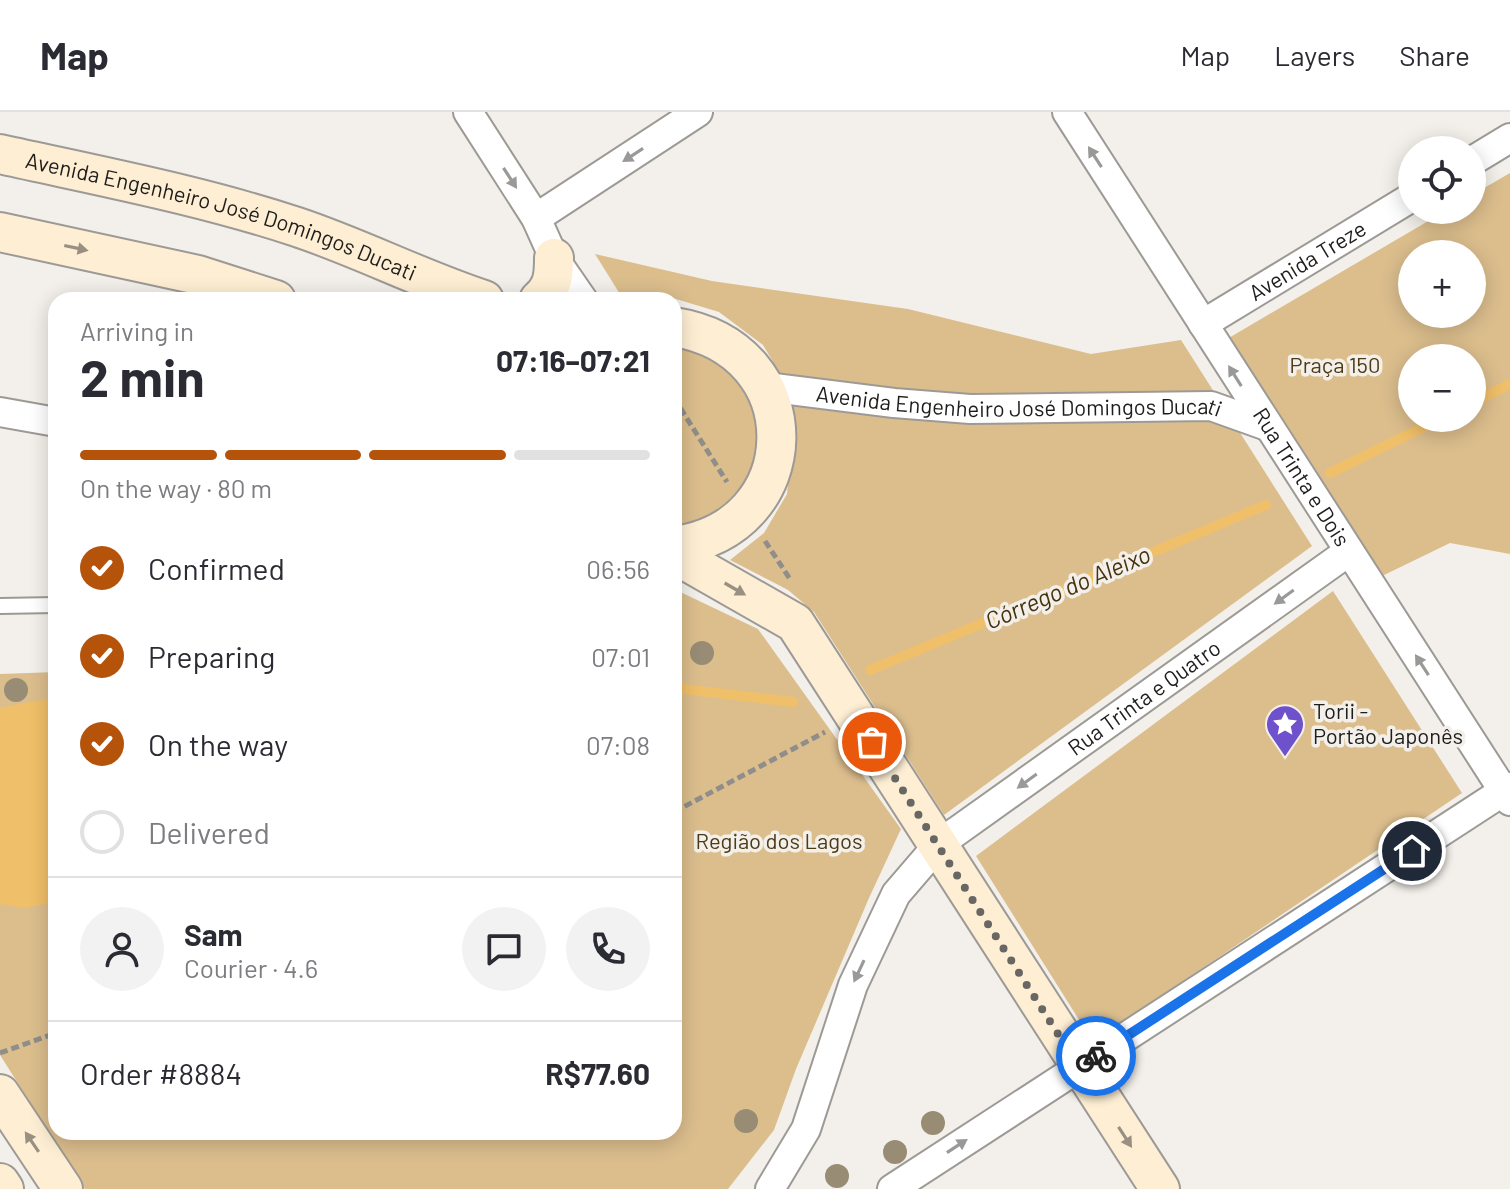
<!DOCTYPE html>
<html lang="en">
<head>
<meta charset="utf-8">
<style>
	body { margin:0; font-family:Barlow,sans-serif; background:#f2f2f3; color:#2b2b33; height:100vh; display:flex; flex-direction:column; font-size:30px; white-space:nowrap }
	* { box-sizing:border-box; margin:0 }
	p { font-size:26px; color:#7c7c81 }
	.icon { flex:none; width:44px; height:44px; fill:none; stroke:currentColor; stroke-width:2; stroke-linecap:round; stroke-linejoin:round }
	.map { position:relative; flex:1; overflow:hidden }
	.details { position:absolute; left:48px; top:180px; width:634px; height:848px; display:flex; flex-direction:column; background:#fff; border-radius:24px; box-shadow:0 4px 20px #0003 }
	.details>* { flex:none }
	.buttons { position:absolute; left:1398px; top:24px; display:grid; gap:16px }
	.buttons a { display:grid; place-items:center; width:88px; height:88px; border-radius:50%; background:#fff; box-shadow:0 4px 20px #0003; font-size:40px }
	.pin { position:absolute; display:grid; place-items:center; width:68px; height:68px; color:#fff; margin:-34px; border:4px solid #fff; border-radius:50%; box-shadow:0 2px 8px #0007 }
	.courier { position:absolute; display:grid; place-items:center; width:80px; height:80px; margin:-40px; border:6px solid #1a73e8; border-radius:50%; background:#fff; color:#222; box-shadow:0 2px 10px #0007 }
	.headline em { font-style:normal; font-weight:700 }
	.headline div { display:flex; flex-direction:column-reverse }
	.headline { display:flex; align-items:center; justify-content:space-between; height:136px; padding:0 32px }
	h1 { font-size:52px; font-weight:700; line-height:60px }
	.bar { display:grid; grid-template-columns:repeat(4,1fr); gap:12px 8px; align-content:center; height:96px; padding:0 32px }
	.bar i { height:10px; border-radius:6px; background:#e1e1e2 }
	.bar .on { background:#b45309 }
	.bar p { grid-column:span 4 }
	.line { display:flex; align-items:center; gap:20px; padding:0 32px; border-top:2px solid #e1e1e2 }
	.line div { flex:1 }
	.round { display:grid; place-items:center; flex:none; width:84px; height:84px; border-radius:42px; background:#f2f2f3 }
	ol { padding:0 32px; list-style:none }
	li { display:flex; align-items:center; gap:24px; height:88px }
	li p { margin-inline-start:auto }
	li .icon { padding:8px; border-radius:50%; background:#b45309; color:#fff; stroke-width:4 }
	li:last-child { color:#7c7c81 }
	li i { width:44px; height:44px; border:4px solid #e1e1e2; border-radius:50% }
	header { display:flex; align-items:center; gap:48px; box-sizing:border-box; height:112px; padding:0 40px; background:#fff; border-bottom:2px solid #e1e1e2 }
	header strong { font-size:38px }
	nav { display:flex; gap:44px; margin-inline-start:auto; font-size:28px }
	.map>svg:first-child { display:block }
	.green { fill:#dcbe8d; fill-rule:evenodd }
	.water { fill:#f0bf69 }
	.lines { fill:none; stroke-linecap:round; stroke-linejoin:round }
	.stream { stroke:#f0bf69; stroke-width:10 }
	.lane-casing { stroke:#9d9a96; stroke-width:18 }
	.street-casing { stroke:#9d9a96; stroke-width:32 }
	.secondary-casing { stroke:#9d9a96; stroke-width:42 }
	.path { stroke:#908e8a; stroke-width:5; stroke-dasharray:8 4; stroke-linecap:butt }
	.lane { stroke:#fff; stroke-width:14 }
	.street { stroke:#fff; stroke-width:28 }
	.secondary { stroke:#feefd4; stroke-width:38 }
	.tree { fill:#988c75 }
	.oneway { fill:#9a9998 }
	.oneway2 { fill:#999081 }
	.done { stroke:#696764; stroke-width:8; stroke-dasharray:0 14.4 }
	.route { stroke:#1a73e8; stroke-width:10 }
	.labels { text-anchor:middle; stroke-width:7; stroke-linejoin:round; paint-order:stroke }
	.street-label { font-size:22px; fill:#1e1d1b; stroke:#f3f0eb }
	.park-label { font-size:22px; fill:#4e3a15; stroke:#f3f0eb }
	.poi-label { font-size:22px; fill:#1e1d1b; stroke:#f3f0eb; text-anchor:start }
	.water-label { font-size:24px; font-style:italic; fill:#47330d; stroke:#f3f0eb }
</style>
</head>
<body>
<header>
<strong>Map</strong>
<nav><a>Map</a><a>Layers</a><a>Share</a></nav>
</header>
<div class="map">
<svg width="1510" height="1077" viewBox="0 0 1510 1077">
	<rect width="100%" height="100%" fill="#f3f0eb"/>
	<path class="green" d="M1510,61V442L1450,431L1380,465L1227,227L1447,98H1472V83ZM1412,142H1472V202H1412ZM1412,246H1472V306H1412Z
		M595,142L712,169L908,197L1091,242L1181,228L1312,434L944,703L814,500L788,478L730,448L764,421L787,382L795,302L784,268L763,233L719,200L666,184L623,187Z
		M674,235C728,244 765,281 756,337C751,365 747,376 724,394C718,398 711,405 704,408C695,412 684,413 674,415Z
		M674,477L758,517L901,717L869,786L796,957L774,1018L728,1077H85L0,943V562L56,560V1020H674Z
		M1333,479L1462,681L1093,930L976,744Z"/>
	<path class="water" d="M56,585V790L24,796L0,792V596Z"/>
	<g class="lines">
		<path class="stream" d="M1472,291L1510,272
			M1330,361L1442,306
			M870,558L1266,393
			M674,576L793,590"/>
		<g class="lane-casing">
			<path id="lane" d="M0,494L56,493"/>
		</g>
		<g class="street-casing">
			<g id="street">
				<path d="M468,0L536,106L554,146L583,188"/>
				<path id="s1" d="M1067,0L1510,689"/>
				<path d="M1472,49L1510,26"/>
				<path d="M536,106L698,0"/>
				<path id="s2" d="M1203,212L1412,85"/>
				<path id="s3" d="M766,275L894,291L970,297L1211,294L1267,314"/>
				<path d="M0,300L56,310"/>
				<path id="s4" d="M770,1077L806,1017L853,873L896,782L939,732L1348,440"/>
				<path d="M892,1077L1510,675"/>
			</g>
		</g>
		<g class="secondary-casing">
			<g id="secondary">
				<path id="s5" d="M0,42C99,64 200,83 297,115C360,136 420,167 484,188"/>
				<path d="M0,120L198,163L276,188"/>
				<path d="M539,188C553,176 554,164 554,146"/>
				<path d="M674,215C813,237 808,417 674,434"/>
				<path d="M674,442L795,511L1160,1077"/>
				<path d="M0,982L63,1077"/>
				<path d="M0,1071L4,1077"/>
			</g>
		</g>
		<path class="path" d="M674,286L727,370
			M765,429L790,467
			M674,700L825,620
			M0,941L56,921"/>
		<use href="#lane" class="lane"/>
		<use href="#street" class="street"/>
		<use href="#secondary" class="secondary"/>
	</g>
	<g class="tree">
		<circle cx="702" cy="541" r="12"/>
		<circle cx="16" cy="578" r="12"/>
		<circle cx="746" cy="1009" r="12"/>
		<circle cx="933" cy="1011" r="12"/>
		<circle cx="895" cy="1040" r="12"/>
		<circle cx="837" cy="1064" r="12"/>
	</g>
	<defs><path id="oneway-solid" d="M-6-.8H1V-3.2L6.5 0L1 3.2V.8H-6Z" transform="scale(2)"/></defs>
	<g class="oneway">
		<use href="#oneway-solid" transform="translate(633 43) rotate(147)"/>
		<use href="#oneway-solid" transform="translate(1095 45) rotate(-123)"/>
		<use href="#oneway-solid" transform="translate(510 66) rotate(57)"/>
		<use href="#oneway-solid" transform="translate(1235 264) rotate(-122)"/>
		<use href="#oneway-solid" transform="translate(1284 485) rotate(144)"/>
		<use href="#oneway-solid" transform="translate(1422 553) rotate(-123)"/>
		<use href="#oneway-solid" transform="translate(1027 669) rotate(144)"/>
		<use href="#oneway-solid" transform="translate(859 859) rotate(115)"/>
		<use href="#oneway-solid" transform="translate(957 1034) rotate(-33)"/>
	</g>
	<g class="oneway2">
		<use href="#oneway-solid" transform="translate(76 136) rotate(12)"/>
		<use href="#oneway-solid" transform="translate(735 477) rotate(30)"/>
		<use href="#oneway-solid" transform="translate(1125 1025) rotate(57)"/>
		<use href="#oneway-solid" transform="translate(32 1030) rotate(-124)"/>
	</g>
	<g class="lines">
		<path class="done" d="M872,630L1079,955L1096,944"/>
		<path class="route" d="M1096,944L1412,739"/>
	</g>
	<defs>
		<g id="sight-pin" transform="scale(2)"><path d="M0 17L-7.5 6A9.5 9.5 0 1 1 7.5 6Z" fill="#6e51cb" stroke="#f3f0eb"/><path d="M0-6L1.8-2.2L6-1.7L2.9 1.2L3.7 5.4L0 3.3L-3.7 5.4L-2.9 1.2L-6-1.7L-1.8-2.2Z" fill="#fff"/></g>
	</defs>
	<g fill-rule="evenodd">
		<use href="#sight-pin" x="1285" y="612"/>
	</g>
	<g class="labels">
		<g class="street-label">
			<text dy="8" stroke="none"><textPath href="#s5" startOffset="230">Avenida Engenheiro José Domingos Ducati</textPath></text>
			<text dy="8" stroke="none"><textPath href="#s2" startOffset="122">Avenida Treze</textPath></text>
			<text dy="8" stroke="none"><textPath href="#s3" startOffset="254">Avenida Engenheiro José Domingos Ducati</textPath></text>
			<text dy="8" stroke="none"><textPath href="#s1" startOffset="434">Rua Trinta e Dois</textPath></text>
			<text dy="8" stroke="none"><textPath href="#s4" startOffset="640">Rua Trinta e Quatro</textPath></text>
		</g>
		<g class="park-label">
			<text x="1335" y="261">Praça 150</text>
			<text x="779" y="737">Região dos Lagos</text>
		</g>
		<g class="poi-label">
			<text x="1313" y="607">Torii -<tspan x="1313" dy="25">Portão Japonês</tspan></text>
		</g>
		<g class="water-label">
			<text transform="translate(1068 476) rotate(-23)" y="8">Córrego do Aleixo</text>
		</g>
	</g>
</svg>
<div class="buttons">
<a><svg class="icon" aria-label="locate" viewBox="0 0 24 24"><circle cx="12" cy="12" r="6"/><path d="M12 2v4M12 18v4M2 12h4M18 12h4"/></svg></a>
<a>+</a>
<a>−</a>
</div>
<div class="pin" style="left:872px;top:630px;background:#ea580c"><svg class="icon" aria-label="bag" viewBox="0 0 24 24"><path d="M5 8h14l-1 12H6zM9 8a3 3 0 0 1 6 0"/></svg></div>
<div class="pin" style="left:1412px;top:739px;background:#1f2937"><svg class="icon" aria-label="home" viewBox="0 0 24 24"><path d="M3 11l9-7 9 7M6 9v11h12V9"/></svg></div>
<div class="courier" style="left:1096px;top:944px"><svg class="icon" aria-label="bike" viewBox="0 0 24 24"><circle cx="6" cy="16" r="4"/><circle cx="18" cy="16" r="4"/><path d="M6 16l4-8h5l3 8M10 8l3 8H6M13 5h3"/></svg></div>
<section class="details">
<div class="headline"><div><h1>2 min</h1><p>Arriving in</p></div><em>07:16–07:21</em></div>
<div class="bar"><i class="on"></i><i class="on"></i><i class="on"></i><i></i><p>On the way · 80 m</p></div>
<ol>
<li><svg class="icon" aria-label="check" viewBox="0 0 24 24"><path d="M5 12l5 5 9-10"/></svg>Confirmed<p>06:56</p></li>
<li><svg class="icon" aria-label="check" viewBox="0 0 24 24"><path d="M5 12l5 5 9-10"/></svg>Preparing<p>07:01</p></li>
<li><svg class="icon" aria-label="check" viewBox="0 0 24 24"><path d="M5 12l5 5 9-10"/></svg>On the way<p>07:08</p></li>
<li><i></i>Delivered</li>
</ol>
<div class="line" style="height:144px"><a class="round"><svg class="icon" aria-label="person" viewBox="0 0 24 24"><circle cx="12" cy="8" r="4"/><path d="M4 21q1-7 8-7t8 7"/></svg></a><div><b>Sam</b><p>Courier · 4.6</p></div><a class="round"><svg class="icon" aria-label="chat" viewBox="0 0 24 24"><path d="M4 5h16v11H9l-5 4z"/></svg></a><a class="round"><svg class="icon" aria-label="phone" viewBox="0 0 24 24"><path d="M5 4h4l2 5-3 2q2 4 5 5l2-3 5 2v4C11 20 4 13 5 4z"/></svg></a></div>
<div class="line" style="height:104px"><div>Order #8884</div><b>R$77.60</b></div>
</section>
</div>
</body>
</html>
